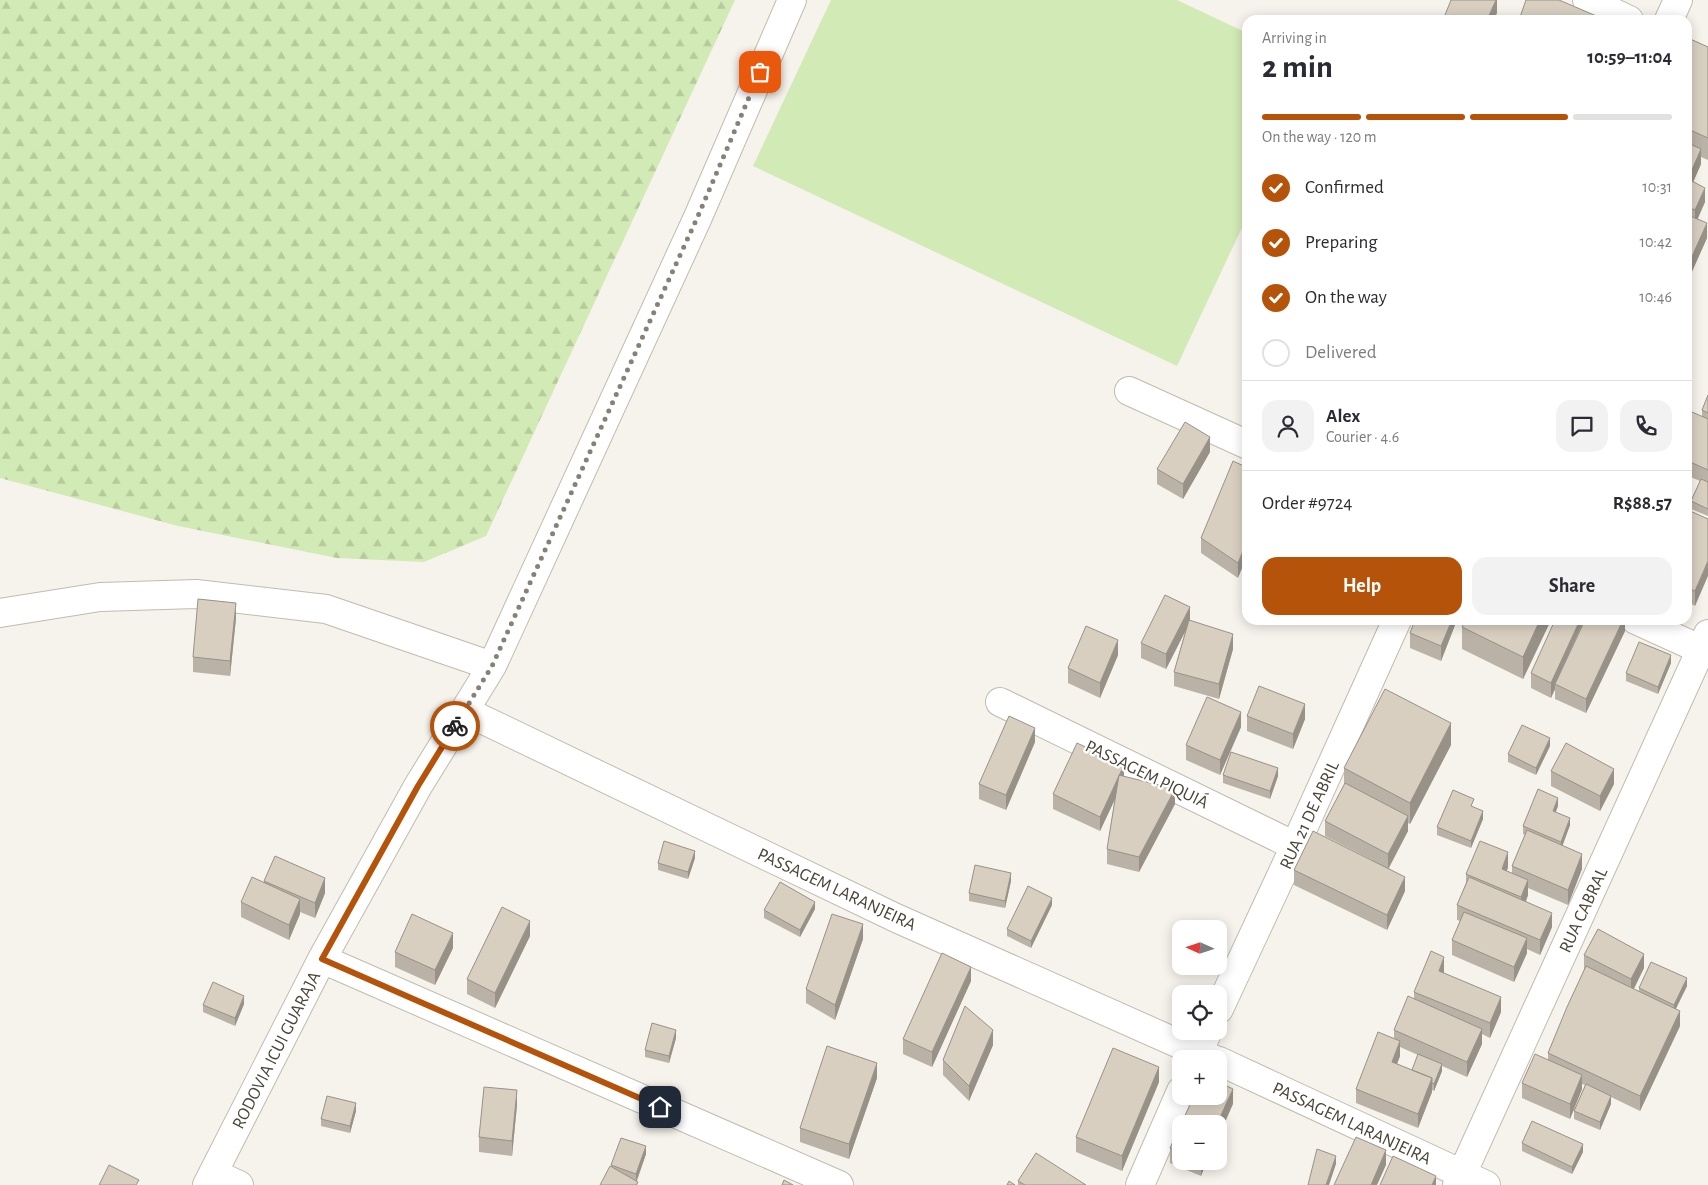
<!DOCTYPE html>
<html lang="en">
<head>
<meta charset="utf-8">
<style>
	body { margin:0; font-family:"Alegreya Sans",sans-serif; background:#f2f2f3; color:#2b2b33; height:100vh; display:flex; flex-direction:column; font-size:19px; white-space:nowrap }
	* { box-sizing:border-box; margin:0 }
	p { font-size:16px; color:#7c7c81 }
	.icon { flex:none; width:28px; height:28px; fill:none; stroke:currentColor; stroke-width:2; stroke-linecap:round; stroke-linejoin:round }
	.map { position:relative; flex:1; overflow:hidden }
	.drawer { position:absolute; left:1242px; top:15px; width:450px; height:610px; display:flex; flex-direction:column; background:#fff; border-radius:15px; box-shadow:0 2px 12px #0003 }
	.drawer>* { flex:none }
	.needle { width:32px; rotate:273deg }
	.fabs { position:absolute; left:1172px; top:920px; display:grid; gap:10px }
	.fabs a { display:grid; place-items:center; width:55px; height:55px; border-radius:10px; background:#fff; box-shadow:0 2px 12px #0003; font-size:25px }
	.pin { position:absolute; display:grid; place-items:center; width:42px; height:42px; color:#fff; margin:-21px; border-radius:10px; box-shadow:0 2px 8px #0006 }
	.courier { position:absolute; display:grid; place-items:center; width:50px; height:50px; margin:-25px; border:4px solid #b45309; border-radius:50%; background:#fff; color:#222; box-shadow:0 1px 6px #0007 }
	.headline em { font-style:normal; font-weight:700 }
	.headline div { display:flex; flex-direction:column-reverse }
	.headline { display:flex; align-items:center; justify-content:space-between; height:85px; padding:0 20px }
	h1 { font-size:32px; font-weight:700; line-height:38px }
	.bar { display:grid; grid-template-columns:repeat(4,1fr); gap:8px 5px; align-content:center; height:60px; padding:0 20px }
	.bar i { height:6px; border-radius:4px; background:#e1e1e2 }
	.bar .on { background:#b45309 }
	.bar p { grid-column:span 4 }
	.line { display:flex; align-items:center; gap:12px; padding:0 20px; border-top:1px solid #e1e1e2 }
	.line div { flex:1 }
	.round { display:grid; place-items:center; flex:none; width:52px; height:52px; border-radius:15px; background:#f2f2f3 }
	ol { padding:0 20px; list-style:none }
	li { display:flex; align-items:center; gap:15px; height:55px }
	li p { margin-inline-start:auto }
	li .icon { padding:5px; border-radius:50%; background:#b45309; color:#fff; stroke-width:4 }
	li:last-child { color:#7c7c81 }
	li i { width:28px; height:28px; border:2px solid #e1e1e2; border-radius:50% }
	.button { display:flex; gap:10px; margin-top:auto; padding:10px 20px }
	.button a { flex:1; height:58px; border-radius:15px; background:#b45309; color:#fff; font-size:20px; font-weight:700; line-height:58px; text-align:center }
	.button a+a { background:#f2f2f3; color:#2b2b33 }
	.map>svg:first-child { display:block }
	.forest { fill:url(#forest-firs) }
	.pitch { fill:#d2eab5 }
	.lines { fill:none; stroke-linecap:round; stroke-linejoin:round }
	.minor-casing { stroke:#c2bbae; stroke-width:30 }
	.minor { stroke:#fff; stroke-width:28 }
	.wall { fill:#bab2a6; fill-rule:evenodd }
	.shaded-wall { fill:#979187 }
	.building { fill:#d8cfc1; stroke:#979187 }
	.done { stroke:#878178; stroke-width:5; stroke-dasharray:0 9 }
	.route { stroke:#b45309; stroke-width:6 }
	.labels { text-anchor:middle; stroke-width:4.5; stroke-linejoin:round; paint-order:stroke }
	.street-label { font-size:18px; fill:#4b4439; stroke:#fff }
</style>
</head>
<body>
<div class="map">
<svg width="1708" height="1185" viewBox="0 0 1708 1185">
	<defs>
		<pattern id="forest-firs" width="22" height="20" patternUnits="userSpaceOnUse" patternTransform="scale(1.25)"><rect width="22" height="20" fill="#d2eab5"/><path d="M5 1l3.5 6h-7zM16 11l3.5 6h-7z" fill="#b6ca9c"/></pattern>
	</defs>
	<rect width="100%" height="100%" fill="#f6f3ec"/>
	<path class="forest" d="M0,0H735L486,536L424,562L337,558L178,526L0,478Z"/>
	<path class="pitch" d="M831,0H1177L1247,33V217L1177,366L753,166Z"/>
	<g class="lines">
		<g class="minor-casing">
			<path id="minor" d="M1587,0L1629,20
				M1669,20L1678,0
				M1129,391L1248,445
				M0,613L100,597L196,594L326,609L492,666
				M1636,620L1702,650
				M1000,702L1295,846
				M465,711L896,918L1213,1059
				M322,959L839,1185
				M1219,1009L1295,846L1397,620
				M1195,1059L1208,1031
				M1219,1061L1486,1185
				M213,1173L239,1185
				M207,1185L322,959L418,786L492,666L698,217L792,0
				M1140,1185L1181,1091
				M1457,1185L1708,634"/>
		</g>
		<use href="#minor" class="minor"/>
	</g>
	<path class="wall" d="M1688,38L1708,47V160L1701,157V164L1693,182L1705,202L1697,219L1707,238L1690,276L1688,275Z
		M1708,395V516L1691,509V501L1700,481L1688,476V422L1702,417V410Z
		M1210,452L1183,499L1157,484V469Z
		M1248,468L1238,578L1201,553V538Z
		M1688,510L1708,519L1695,606L1688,602Z
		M236,618L230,676L193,672V657Z
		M1457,620L1441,661L1410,648V633Z
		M1551,620L1523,679L1462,649V627Z
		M1584,620H1625V631L1586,713L1555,699V689L1551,698L1531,688V673Z
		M1190,621L1233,649L1219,699L1174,686V672L1185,632L1166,669L1141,658V643Z
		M1118,655L1100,698L1068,683V668Z
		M1671,663L1658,694L1626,681V673Z
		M1247,716L1305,719L1293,749L1247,731Z
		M1241,727L1220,775L1186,760V745Z
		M1035,742L1006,810L979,799V784Z
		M1451,745L1410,824L1408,823V831L1389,868L1405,891L1387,930L1294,885V870L1372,860L1325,836V821L1344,786V768Z
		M1550,746L1536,775L1508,762V754Z
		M1551,771L1614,784L1600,811L1551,786Z
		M1223,775L1278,776L1270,799L1223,783Z
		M1124,776L1175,804L1139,872L1107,864V849L1115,799L1100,831L1053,809V794Z
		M1558,806L1556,812L1570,825L1562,845L1582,869L1568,905L1528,888V895L1526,902L1552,927L1540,955L1527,949V953L1514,982L1452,955V940L1460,921L1457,920V905L1466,883V874L1508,867L1507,871L1512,873V866L1525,835L1523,834V826Z
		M1473,808L1483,819L1471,848L1437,835V827Z
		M695,858L688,879L658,870V863Z
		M264,881L325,893L315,918L300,912V914L289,940L241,917V902L264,882Z
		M1011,881L1005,908L969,901V893Z
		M1052,905L1031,948L1007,936V929Z
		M815,909L800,937L764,918V910Z
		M530,936L495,1008L467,994V979Z
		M863,939L835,1020L806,1003V989Z
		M453,948L435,985L395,967V952Z
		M1584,955L1644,968L1634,989L1639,991V988L1687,986L1676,1009L1680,1026L1640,1111L1611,1097V1104L1600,1130L1574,1119V1111L1585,1085L1582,1084V1089L1570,1119L1522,1098V1083L1548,1060V1053L1584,970Z
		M1444,972V973L1501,1012L1490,1038L1482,1034V1044L1467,1077L1442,1066V1071L1434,1091L1432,1090V1092L1418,1128L1356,1103V1089L1394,1039V1030L1414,999V992ZM1400,1047L1418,1055L1412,1070L1397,1064L1400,1056Z
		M971,981L932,1067L903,1054V1039Z
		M244,1004L235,1026L203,1012V1005Z
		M676,1038L669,1063L645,1057V1050Z
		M993,1045L969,1101L943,1075V1060Z
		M877,1078L849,1159L800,1142V1128Z
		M1159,1082L1122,1171L1076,1152V1137Z
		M517,1105L512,1156L479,1152V1137Z
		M356,1111L350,1133L321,1126V1119Z
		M1181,1124V1161H1207L1201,1176L1170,1163V1148Z
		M1522,1143L1583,1152L1572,1174L1522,1151Z
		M646,1154L637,1181L638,1185L611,1167V1165Z
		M1018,1181L1086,1185H1018Z"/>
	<path class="shaded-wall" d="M1496,0H1497V13L1494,20H1487Z
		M1701,149V164L1688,194V179Z
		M1705,188V202L1695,225V210Z
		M1707,223V238L1690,276V261Z
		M1210,437V452L1183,499V484Z
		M1248,539V554L1238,578V563Z
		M1708,561V576L1695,606V591Z
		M236,603V618L230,676V661Z
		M1190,607V622L1166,669V654Z
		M1452,620H1457L1441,661V646Z
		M1540,620H1551L1523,679V657Z
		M1580,620H1584L1555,684V689L1551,698V683Z
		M1623,620H1625V631L1586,713V699Z
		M1233,634V649L1219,699V684Z
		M1118,640V655L1100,698V683Z
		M1671,655V663L1658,694V687Z
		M1305,704V719L1293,749V734Z
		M1241,712V727L1220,775V760Z
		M1451,723V745L1410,824V803Z
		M1035,728V742L1006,810V795Z
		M1550,738V746L1536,775V768Z
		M1124,765V780L1100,831V817Z
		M1278,768V776L1270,799V791Z
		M1614,769V784L1600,811V796Z
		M1175,789V804L1139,872V857Z
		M1558,798V806L1553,818V811Z
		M1483,811V819L1471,848V841Z
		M1408,816V831L1388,869V854Z
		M1570,818V825L1561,850V842Z
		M695,851V858L688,879V872Z
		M1508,852V867L1502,884V869Z
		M1582,854V869L1568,905V890Z
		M1011,873V881L1005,908V901Z
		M1405,877V891L1387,930V915Z
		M325,878V893L315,918V903Z
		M1528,880V895L1521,912V897Z
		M1052,898V905L1031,948V941Z
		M300,899V914L289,940V925Z
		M815,902V909L800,937V930Z
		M1552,913V927L1540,955V940Z
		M530,921V936L495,1008V993Z
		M863,924V939L835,1020V1005Z
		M453,933V948L435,985V970Z
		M1527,938V953L1514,982V967Z
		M1644,954V968L1631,994V979Z
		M1444,957V972L1439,986V971Z
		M971,967V981L932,1067V1052Z
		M1687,978V986L1674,1012V1005Z
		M244,996V1004L235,1026V1018Z
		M1501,997V1012L1490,1038V1023Z
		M1680,1011V1026L1640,1111V1096Z
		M1482,1029V1044L1467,1077V1062Z
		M676,1030V1038L669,1063V1056Z
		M993,1030V1045L969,1101V1086Z
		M1400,1041V1056L1392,1077V1062Z
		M877,1063V1078L849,1159V1144Z
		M1442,1064V1071L1434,1091V1084Z
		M1159,1067V1082L1122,1171V1156Z
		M1582,1075V1089L1570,1119V1104Z
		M1432,1078V1092L1418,1128V1114Z
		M1233,1089V1104L1219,1136V1124H1217Z
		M517,1090V1105L512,1156V1141Z
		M1611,1096V1104L1600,1130V1122Z
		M356,1103V1111L350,1133V1126Z
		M1583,1144V1152L1572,1174V1167Z
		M646,1146V1154L636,1182V1174Z
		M1386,1150V1165L1377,1185H1371Z
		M1336,1156V1164L1329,1185H1326Z
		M1201,1161H1207L1201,1176Z
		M1436,1176V1185H1432Z"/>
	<path class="building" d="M1451,0H1496L1487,20H1443Z
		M1526,0H1559L1601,18L1600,20H1519Z
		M1688,38L1708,47V138L1688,129Z
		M1688,143L1701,149L1688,179Z
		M1688,179L1705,188L1695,210L1688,207Z
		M1688,215L1707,223L1690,261H1688Z
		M1708,395V413L1702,410Z
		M1692,412L1708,419V470L1688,461V422Z
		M1185,422L1210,437L1183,484L1157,469Z
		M1233,461L1248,468V539L1238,563L1201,538Z
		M1701,479L1708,482V509L1691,501Z
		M1688,510L1708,519V561L1695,591L1688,588Z
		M1165,595L1190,607L1166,654L1141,643Z
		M198,599L236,603L230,661L193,657Z
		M1189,620L1233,634L1219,684L1174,672Z
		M1415,620H1452L1441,646L1410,633Z
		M1466,620H1540L1523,657L1462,627Z
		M1555,620H1580L1551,683L1531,673Z
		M1585,620H1623L1586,699L1555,684Z
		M1086,626L1118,640L1100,683L1068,668Z
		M1639,642L1671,655L1658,687L1626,673Z
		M1259,686L1305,704L1293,734L1247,716Z
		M1385,689L1451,723L1410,803L1344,768Z
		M1207,697L1241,712L1220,760L1186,745Z
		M1009,716L1035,728L1006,795L979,784Z
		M1522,725L1550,738L1536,768L1508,754Z
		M1077,743L1124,765L1100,817L1053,794Z
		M1566,743L1614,769L1600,796L1551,771Z
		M1231,752L1278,768L1270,791L1223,775Z
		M1119,775L1175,789L1139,857L1107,849Z
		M1345,783L1408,816L1388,854L1325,821Z
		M1538,789L1558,798L1553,811L1570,818L1561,842L1523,826Z
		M1453,790L1474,799L1471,806L1483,811L1471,841L1437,827Z
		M1527,830L1582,854L1568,890L1512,866Z
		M1313,831L1405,877L1387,915L1294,870Z
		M664,841L695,851L688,872L658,863Z
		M1480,841L1508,852L1502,869L1528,880L1521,897L1466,874Z
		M275,856L325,878L315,903L264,881Z
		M975,865L1011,873L1005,901L969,893Z
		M252,877L300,899L289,925L241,902Z
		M1469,877L1552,913L1540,940L1457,905Z
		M780,882L815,902L800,930L764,910Z
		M1028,886L1052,898L1031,941L1007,929Z
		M502,907L530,921L495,993L467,979Z
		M1464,912L1527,938L1514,967L1452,940Z
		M412,914L453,933L435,970L395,952Z
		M832,914L863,924L835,1005L806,989Z
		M1598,929L1644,954L1631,979L1584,955Z
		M1431,951L1444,957L1439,971L1501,997L1490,1023L1414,992Z
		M942,953L971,967L932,1052L903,1039Z
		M1651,962L1687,978L1674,1005L1639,988Z
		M1586,966L1680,1011L1640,1096L1548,1053L1567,1007Z
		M213,982L244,996L235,1018L203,1005Z
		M1408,996L1482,1029L1467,1062L1394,1030Z
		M965,1006L993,1030L969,1086L943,1060Z
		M652,1023L676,1030L669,1056L645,1050Z
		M1378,1032L1400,1041L1392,1062L1432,1078L1418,1114L1356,1089Z
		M827,1046L877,1063L849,1144L800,1128Z
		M1113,1048L1159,1067L1122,1156L1076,1137Z
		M1418,1054L1442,1064L1434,1084L1432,1083V1078L1412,1070Z
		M1535,1054L1582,1075L1570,1104L1522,1083Z
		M1219,1082L1233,1089L1217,1124H1181L1194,1096H1219Z
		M1586,1084L1611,1096L1600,1122L1574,1111Z
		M484,1087L517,1090L512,1141L479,1137Z
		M327,1096L356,1103L350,1126L321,1119Z
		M1532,1121L1583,1144L1572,1167L1522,1143Z
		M1181,1124V1153L1170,1148Z
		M1356,1137L1386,1150L1371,1185H1334Z
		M621,1138L646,1146L636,1174L611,1165Z
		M1317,1149L1336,1156L1326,1185H1308Z
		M1036,1153L1086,1185H1025L1018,1181Z
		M1393,1156L1436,1176L1432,1185H1380Z
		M109,1165L139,1180L136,1185H99Z
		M610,1166L638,1182L636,1185H600Z
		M784,1180L793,1185H782Z
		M1009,1181L1015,1185H1007Z"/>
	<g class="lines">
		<path class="done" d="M455,726L492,666L698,216L760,72"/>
		<path class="route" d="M455,726L418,786L322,959L660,1107"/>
	</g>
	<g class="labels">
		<g class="street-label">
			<text transform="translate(1147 774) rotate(26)" y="6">PASSAGEM PIQUIÁ</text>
			<text transform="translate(1309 815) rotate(-65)" y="6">RUA 21 DE ABRIL</text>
			<text transform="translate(837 889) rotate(25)" y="6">PASSAGEM LARANJEIRA</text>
			<text transform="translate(1583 910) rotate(-65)" y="6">RUA CABRAL</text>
			<text transform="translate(276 1050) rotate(-63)" y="6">RODOVIA ICUI GUARAJA</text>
			<text transform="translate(1352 1123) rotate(25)" y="6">PASSAGEM LARANJEIRA</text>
		</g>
	</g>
</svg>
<div class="fabs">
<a><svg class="needle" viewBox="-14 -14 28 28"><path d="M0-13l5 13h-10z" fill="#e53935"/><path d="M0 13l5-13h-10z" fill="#7c7c81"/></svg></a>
<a><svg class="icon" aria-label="locate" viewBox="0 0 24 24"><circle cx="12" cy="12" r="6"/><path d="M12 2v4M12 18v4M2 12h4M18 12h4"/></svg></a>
<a>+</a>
<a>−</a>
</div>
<div class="pin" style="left:760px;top:72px;background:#ea580c"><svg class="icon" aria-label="bag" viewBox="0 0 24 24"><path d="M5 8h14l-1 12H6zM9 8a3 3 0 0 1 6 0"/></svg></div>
<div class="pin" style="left:660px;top:1107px;background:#1f2937"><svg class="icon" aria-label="home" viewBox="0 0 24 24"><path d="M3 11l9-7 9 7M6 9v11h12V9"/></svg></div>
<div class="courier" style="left:455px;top:726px"><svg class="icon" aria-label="bike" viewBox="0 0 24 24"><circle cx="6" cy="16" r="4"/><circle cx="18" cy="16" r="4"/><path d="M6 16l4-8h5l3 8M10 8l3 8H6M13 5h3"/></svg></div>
<section class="drawer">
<div class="headline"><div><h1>2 min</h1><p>Arriving in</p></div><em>10:59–11:04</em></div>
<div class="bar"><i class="on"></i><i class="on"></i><i class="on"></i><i></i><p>On the way · 120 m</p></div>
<ol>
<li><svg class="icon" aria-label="check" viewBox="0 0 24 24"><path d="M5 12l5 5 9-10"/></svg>Confirmed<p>10:31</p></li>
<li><svg class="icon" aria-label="check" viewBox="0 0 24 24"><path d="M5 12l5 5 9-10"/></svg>Preparing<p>10:42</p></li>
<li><svg class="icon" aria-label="check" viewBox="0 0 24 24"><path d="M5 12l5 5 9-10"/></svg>On the way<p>10:46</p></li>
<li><i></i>Delivered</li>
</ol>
<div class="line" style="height:90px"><a class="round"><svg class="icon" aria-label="person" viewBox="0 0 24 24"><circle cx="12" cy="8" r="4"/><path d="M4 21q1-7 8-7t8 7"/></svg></a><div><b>Alex</b><p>Courier · 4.6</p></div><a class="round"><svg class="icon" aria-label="chat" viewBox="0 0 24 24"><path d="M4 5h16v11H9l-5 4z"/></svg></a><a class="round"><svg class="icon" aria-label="phone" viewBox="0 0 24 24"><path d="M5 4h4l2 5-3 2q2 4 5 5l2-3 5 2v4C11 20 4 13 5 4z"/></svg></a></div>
<div class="line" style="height:65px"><div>Order #9724</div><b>R$88.57</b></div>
<div class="button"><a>Help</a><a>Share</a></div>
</section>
</div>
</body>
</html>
